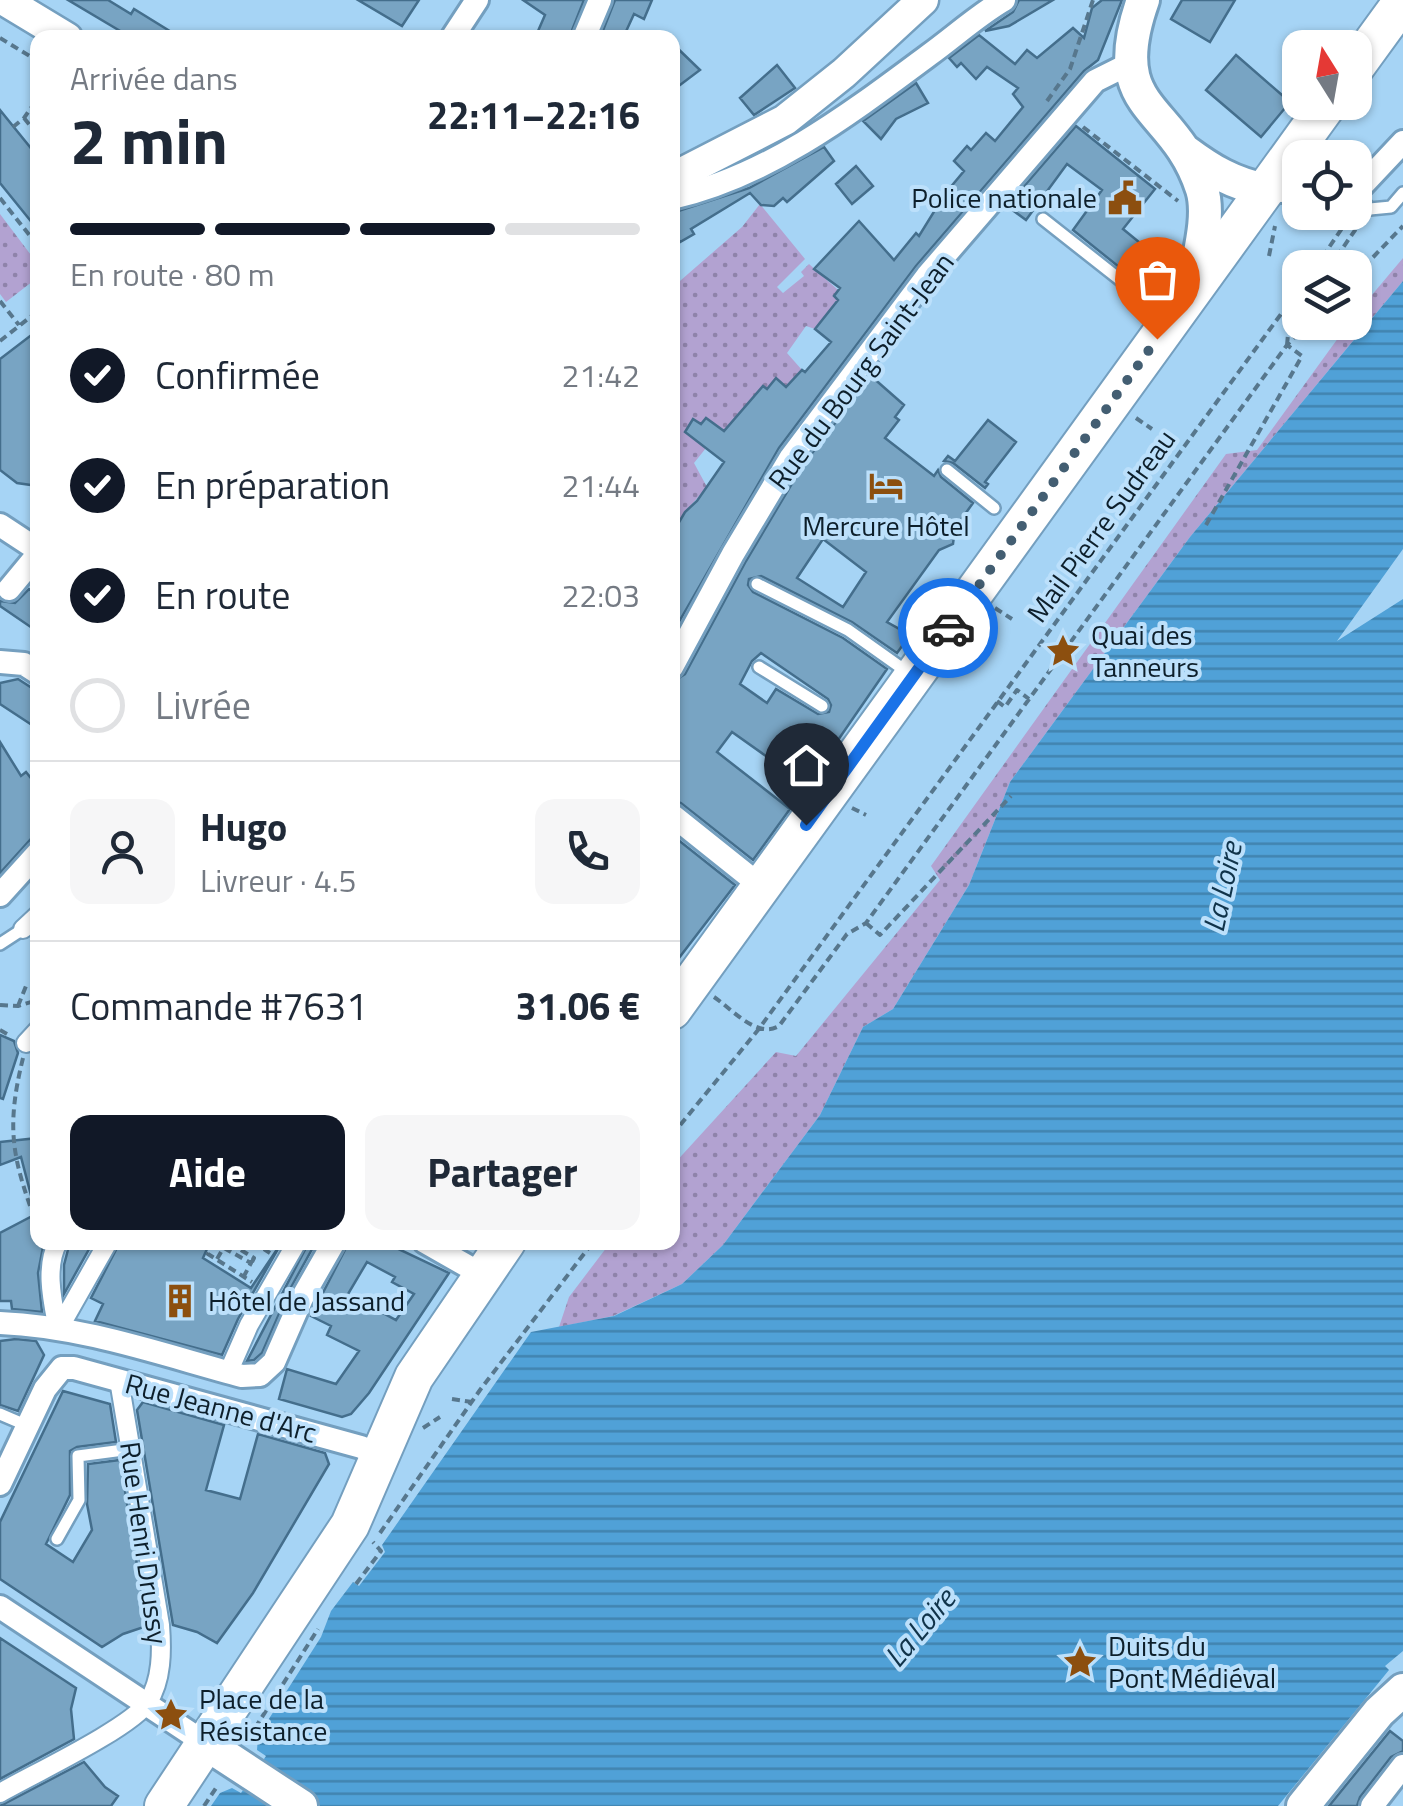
<!DOCTYPE html>
<html lang="fr">
<head>
<meta charset="utf-8">
<style>
	body { margin:0; font-family:"Titillium Web",sans-serif; background:#f6f6f7; color:#1f2937; height:100vh; display:flex; flex-direction:column; font-size:38px; white-space:nowrap }
	* { box-sizing:border-box; margin:0 }
	p { font-size:32px; color:#747a83 }
	.icon { flex:none; width:55px; height:55px; fill:none; stroke:currentColor; stroke-width:2; stroke-linecap:round; stroke-linejoin:round }
	.map { position:relative; flex:1; overflow:hidden }
	.panel { position:absolute; left:30px; top:30px; width:650px; height:1220px; display:flex; flex-direction:column; background:#fff; border-radius:20px; box-shadow:0 2px 8px #0004 }
	.panel>* { flex:none }
	.needle { width:65px; rotate:349deg }
	.controls { position:absolute; left:1282px; top:30px; display:grid; gap:20px }
	.controls a { display:grid; place-items:center; width:90px; height:90px; border-radius:20px; background:#fff; box-shadow:0 2px 8px #0004; font-size:50px }
	.pin { position:absolute; display:grid; place-items:center; width:85px; height:85px; color:#fff; margin:-102px -42px; border-radius:50% 50% 50% 0; rotate:-45deg; box-shadow:0 0 10px #0007 }
	.pin .icon { rotate:45deg }
	.courier { position:absolute; display:grid; place-items:center; width:100px; height:100px; margin:-50px; border:8px solid #1a73e8; border-radius:50%; background:#fff; color:#222; box-shadow:0 2px 12px #0007 }
	.summary em { font-style:normal; font-weight:700 }
	.summary div { display:flex; flex-direction:column-reverse }
	.summary { display:flex; align-items:center; justify-content:space-between; height:170px; padding:0 40px }
	h1 { font-size:65px; font-weight:700; line-height:75px }
	.bar { display:grid; grid-template-columns:repeat(4,1fr); gap:15px 10px; align-content:center; height:120px; padding:0 40px }
	.bar i { height:12px; border-radius:8px; background:#e0e1e3 }
	.bar .current { background:#111827 }
	.bar p { grid-column:span 4 }
	.line { display:flex; align-items:center; gap:25px; padding:0 40px; border-top:2px solid #e0e1e3 }
	.line div { flex:1 }
	.round { display:grid; place-items:center; flex:none; width:105px; height:105px; border-radius:20px; background:#f6f6f7 }
	ol { padding:0 40px; list-style:none }
	li { display:flex; align-items:center; gap:30px; height:110px }
	li p { margin-inline-start:auto }
	li .icon { padding:10px; border-radius:50%; background:#111827; color:#fff; stroke-width:4 }
	li:last-child { color:#747a83 }
	li i { width:55px; height:55px; border:5px solid #e0e1e3; border-radius:50% }
	.action { display:flex; gap:20px; margin-top:auto; padding:20px 40px }
	.action a { flex:1; height:115px; border-radius:20px; background:#111827; color:#fff; font-size:40px; font-weight:700; line-height:115px; text-align:center }
	.action a+a { background:#f6f6f7; color:#1f2937 }
	.map>svg:first-child { display:block }
	.grass { fill:url(#grass-dots) }
	.water { fill:url(#water-rules) }
	.building { fill:#78a4c3; stroke:#446e8c; stroke-width:2.5; fill-rule:evenodd }
	.lines { fill:none; stroke-linecap:round; stroke-linejoin:round }
	.service-casing { stroke:#749fbf; stroke-width:16 }
	.pedestrian-casing { stroke:#749fbf; stroke-width:22 }
	.minor-casing { stroke:#749fbf; stroke-width:28 }
	.tertiary-casing { stroke:#749fbf; stroke-width:35 }
	.secondary-casing { stroke:#749fbf; stroke-width:38 }
	.primary-casing { stroke:#749fbf; stroke-width:42 }
	.path { stroke:#57778d; stroke-width:4; stroke-dasharray:8 5; stroke-linecap:butt }
	.service { stroke:#fff; stroke-width:11 }
	.pedestrian { stroke:#fff; stroke-width:18 }
	.minor { stroke:#fff; stroke-width:22 }
	.tertiary { stroke:#fff; stroke-width:30 }
	.secondary { stroke:#fff; stroke-width:32 }
	.primary { stroke:#fff; stroke-width:38 }
	.done { stroke:#435e72; stroke-width:10; stroke-dasharray:0 18 }
	.route { stroke:#1a73e8; stroke-width:12 }
	.labels { text-anchor:middle; stroke-width:8; stroke-linejoin:round; paint-order:stroke }
	.poi-label { font-size:28px; fill:#0d1f2b; stroke:#bce0fb; text-anchor:start }
	.street-label { font-size:28px; fill:#0d1f2b; stroke:#bce0fb }
	.water-label { font-size:30px; font-style:italic; fill:#10334a; stroke:#bce0fb }
</style>
</head>
<body>
<div class="map">
<svg width="1403" height="1806" viewBox="0 0 1403 1806">
	<defs>
		<pattern id="grass-dots" width="8" height="8" patternUnits="userSpaceOnUse" patternTransform="scale(2.5)"><rect width="8" height="8" fill="#b2a2d1"/><path d="M2 2h.1M6 6h.1" fill="none" stroke="#8f83aa" stroke-width="1.8" stroke-linecap="round"/></pattern>
		<pattern id="water-rules" width="6" height="5" patternUnits="userSpaceOnUse" patternTransform="scale(2.5)"><rect width="6" height="5" fill="#50a1d7"/><path d="M0 2.5h6" fill="none" stroke="#4183af"/></pattern>
	</defs>
	<rect width="100%" height="100%" fill="#a6d4f5"/>
	<path class="grass" d="M760,204L805,259L777,287L783,293L804,276L801,272L809,264L838,290L834,296L840,301L832,316L828,313L815,329L806,326L787,353L802,370L786,386L776,378L767,389L762,387L749,402L738,442L706,418L702,423L707,428L696,424L697,421L693,420L685,432L706,448L694,463L707,487L685,512L673,540V287L742,227Z
		M0,214L37,263V278L6,302L0,294Z
		M1403,258V281L1190,537L1010,782L969,885L893,1009L863,1027L820,1115L723,1245L682,1284L613,1316L559,1327L569,1297L610,1243L672,1242L673,1165L776,1052L796,1056L940,880L931,866L1226,454L1257,450L1349,323L1355,322V315Z"/>
	<path class="water" d="M1403,281V549L1337,641L1403,599V1651L1385,1666L1389,1670L1278,1806H211L220,1793L232,1788L241,1793L266,1756L257,1750L258,1736L321,1637L331,1611L353,1582L359,1586L385,1552L382,1545L531,1332L614,1316L682,1284L723,1245L820,1115L863,1027L893,1009L969,885L1010,782L1190,537Z"/>
	<path class="building" d="M68,0H108L131,14L134,9L181,38H132Z
		M358,0H419L402,26Z
		M523,0H584L569,38H535L545,15Z
		M615,0H652L644,19L634,14L623,38H600Z
		M1019,0H1053L1009,26L985,31L1013,12Z
		M1102,0H1122L1098,60L1084,71L916,266L779,448L672,634V534L685,512L697,501L724,462L685,432L693,419L701,424L706,418L724,431L763,386L767,389L776,378L786,387L802,370L805,372L831,342L815,329L838,300L834,296L840,288L814,269L859,221L894,260L916,233L919,236L935,210L953,192L949,189L964,171L954,161L967,146L971,150L986,133L995,141L1023,107L1013,94L1018,88L987,67L976,79L961,63L957,67L949,58L979,35L1015,64L1027,50L1037,58L1073,28L1084,38L1092,8Z
		M1182,0H1235L1210,42L1171,19Z
		M672,43L700,70L672,91Z
		M1236,55L1290,102L1261,137L1206,90Z
		M777,65L795,88L754,115L740,98Z
		M916,83L928,103L896,119L881,139L863,121Z
		M0,110L38,157V230L0,183Z
		M1076,126L1155,189L1123,229L1167,265L1148,289L1135,290V302L1121,291L1131,287L1129,275L1073,230L1102,190L1067,164L1026,220L1007,206Z
		M824,147L834,161L787,202L783,198L774,206L761,205L750,193L691,229L694,234L680,242L672,230V213L749,188Z
		M856,166L873,186L852,204L836,184Z
		M38,330V486L17,483L0,470V359Z
		M871,376L904,405L895,417L899,420L885,438L934,476L938,470L941,477L973,503L955,528L953,544L939,550L887,622L910,635L897,653L852,622L761,576L749,579L748,585L753,592L843,638L887,669L807,785L732,732L717,752L790,809L753,860L681,803L672,800V682L685,674L746,561L803,465ZM823,539L866,572L843,607L797,578ZM761,653L828,699L831,705L829,712L818,714L776,689L767,703L740,684L752,661Z
		M988,420L1016,442L985,482L988,484L985,488L953,463L944,461L948,456L955,461Z
		M29,589L38,595V632L0,606V601L15,603Z
		M18,679L38,692V729L0,704V683Z
		M0,742L21,776L26,772L38,787V831L0,873Z
		M672,835L735,885L672,967Z
		M0,1035L14,1041L18,1053L3,1099L0,1098Z
		M38,1138V1198L32,1199L21,1157L0,1165V1142Z
		M38,1213V1242H44L38,1273L42,1312L12,1309L11,1301H0V1233Z
		M70,1242H93L64,1294V1265Z
		M120,1242H210L203,1258L251,1288L282,1242L238,1319L222,1355L95,1321L103,1304L91,1298Z
		M309,1242H316L289,1291L262,1353L254,1360L247,1361Z
		M349,1242L386,1243L449,1273L369,1393L351,1414L342,1417L279,1399L287,1369L336,1384L359,1351L327,1335L331,1326L311,1316ZM367,1262L395,1277L392,1282L414,1294L396,1320L348,1294Z
		M16,1339L36,1341L44,1355L18,1411L0,1405V1341Z
		M63,1391L110,1404L116,1442L77,1447L70,1451V1495L46,1544L73,1562L92,1530L87,1504L88,1464L120,1460L147,1626L123,1634L102,1647L0,1579V1522Z
		M143,1402L224,1425L206,1490L240,1499L258,1434L325,1453L329,1464L253,1593L217,1643L197,1632L173,1625L137,1410Z
		M0,1638L76,1688L71,1709L74,1739L0,1779Z
		M1390,1731L1403,1741V1751L1391,1757L1360,1797L1357,1806H1329Z
		M84,1762L105,1787L118,1796L111,1806H0Z"/>
	<g class="lines">
		<g class="service-casing">
			<path id="service" d="M1355,193L1370,209L1391,207L1403,193
				M1043,219L1123,282
				M1142,296L1169,316
				M947,470L994,508
				M757,584L848,630L910,674
				M759,667L822,706
				M0,944L23,929
				M0,1414L28,1426
				M57,1539L79,1500L78,1456L131,1449"/>
		</g>
		<g class="pedestrian-casing">
			<path id="pedestrian" d="M23,929L38,915
				M26,1043L38,1030
				M58,1242C44,1268 53,1303 58,1330
				M58,1330L108,1242
				M228,1373L249,1325L297,1242
				M0,1793C31,1775 131,1728 148,1702C162,1680 162,1651 160,1625L119,1380"/>
		</g>
		<g class="minor-casing">
			<path id="minor" d="M452,38L477,0
				M584,38L600,0
				M1265,190L1300,192
				M1355,193L1403,142
				M672,198C769,176 851,113 929,55C954,37 978,15 1004,0
				M0,525L38,550
				M9,589L38,554
				M0,662L24,664L38,673
				M672,667L733,554L791,457L927,276L1095,81L1129,64
				M672,815L762,887
				M0,895L38,853
				M425,1242L483,1275
				M0,1323C82,1326 163,1355 242,1376L260,1375L274,1362L302,1298L334,1242
				M62,1368H74L361,1447L379,1455
				M0,1484L45,1389L62,1368
				M0,1607L205,1743
				M1372,1806L1403,1766"/>
		</g>
		<g class="tertiary-casing">
			<path id="tertiary" d="M4,0L67,38
				M672,178L785,120L844,73L923,0"/>
		</g>
		<g class="secondary-casing">
			<path id="secondary" d="M1143,0C1103,113 1174,102 1202,189C1211,218 1197,260 1193,290
				M1185,151C1212,171 1232,183 1265,190
				M205,1743L301,1806
				M1303,1806L1379,1712L1403,1690"/>
		</g>
		<g class="primary-casing">
			<path id="primary" d="M1355,67L1403,1
				M672,1010L1329,102
				M164,1806L350,1525L414,1377L506,1242"/>
		</g>
		<path class="path" d="M0,38L38,61
			M1047,101L1070,69L1093,0
			M24,118L38,135
			M13,127L24,118L38,98
			M1083,127L1178,201
			M0,198L38,246
			M1269,256L1275,226
			M1315,268L1349,218
			M1329,268L1362,220L1349,217
			M1355,276L1403,226
			M0,301L19,325
			M0,341L38,311
			M1287,345L1289,324L1300,309
			M1136,418L1152,429
			M1206,525L1302,356L1287,345
			M995,608L1012,619
			M997,701L1005,707L1017,690L1029,699
			M852,808L866,815
			M866,923L880,935L1011,796
			M714,997C732,1009 757,1039 779,1026L847,934L866,923L1287,345L1309,322
			M0,1005L18,1006L38,1000
			M18,1006L26,986
			M0,1030L9,1035
			M23,1058C5,1131 13,1160 38,1228
			M672,1135L758,1030L1300,288
			M216,1242L208,1254L252,1282
			M253,1242L270,1253
			M224,1248L251,1263L244,1276
			M241,1250L254,1258L252,1262
			M217,1259L227,1242
			M452,1399L472,1402
			M423,1428L440,1417
			M380,1533L480,1390L593,1242
			M356,1584L381,1551L373,1542
			M248,1739L318,1629
			M204,1806L218,1785"/>
		<use href="#service" class="service"/>
		<use href="#pedestrian" class="pedestrian"/>
		<use href="#minor" class="minor"/>
		<use href="#tertiary" class="tertiary"/>
		<use href="#secondary" class="secondary"/>
		<use href="#primary" class="primary"/>
	</g>
	<g class="lines">
		<path class="done" d="M948,628L1157,339"/>
		<path class="route" d="M806,825L948,628"/>
	</g>
	<defs>
		<g id="civic-bare" transform="scale(2.7)"><path d="M-.6-6.5H3V-4.5H.6V-3L4-1V1h2V6H-6V1h2V-1L-.6-3ZM-1.2 2.5V6h2.4V2.5Z" fill="#8c4f0f" stroke="#bce0fb" stroke-width="2.5" paint-order="stroke"/></g>
		<g id="hotel-bare" transform="scale(2.7)"><path d="M-6-4.5h1.5V1H6V5H4.5V3h-9V5H-6ZM-4 0a1.8 1.8 0 1 1 3.6 0ZM.5 0V-2.5h3Q6-2.5 6 0Z" fill="#8c4f0f" stroke="#bce0fb" stroke-width="2.5" paint-order="stroke"/></g>
		<g id="sight-bare" transform="scale(2.7)"><path d="M0-6L1.8-2.2L6-1.7L2.9 1.2L3.7 5.4L0 3.3L-3.7 5.4L-2.9 1.2L-6-1.7L-1.8-2.2Z" fill="#8c4f0f" stroke="#bce0fb" stroke-width="2.5" paint-order="stroke"/></g>
		<g id="building-bare" transform="scale(2.7)"><path d="M-4-6H4V6H1V3H-1V6H-4ZM-2.5-4.3h1.7v1.8h-1.7ZM.8-4.3h1.7v1.8H.8ZM-2.5-1h1.7V.8h-1.7ZM.8-1h1.7V.8H.8Z" fill="#8c4f0f" stroke="#bce0fb" stroke-width="2.5" paint-order="stroke"/></g>
	</defs>
	<g fill-rule="evenodd">
		<use href="#civic-bare" x="1125" y="198"/>
		<use href="#hotel-bare" x="886" y="486"/>
		<use href="#sight-bare" x="1063" y="651"/>
		<use href="#building-bare" x="180" y="1301"/>
		<use href="#sight-bare" x="1080" y="1662"/>
		<use href="#sight-bare" x="171" y="1715"/>
	</g>
	<g class="labels">
		<g class="poi-label">
			<text x="1097" y="208" text-anchor="end">Police nationale</text>
			<text x="886" y="536" text-anchor="middle">Mercure Hôtel</text>
			<text x="1091" y="645">Quai des<tspan x="1091" dy="32">Tanneurs</tspan></text>
			<text x="208" y="1311">Hôtel de Jassand</text>
			<text x="1108" y="1656">Duits du<tspan x="1108" dy="32">Pont Médiéval</tspan></text>
			<text x="199" y="1709">Place de la<tspan x="199" dy="32">Résistance</tspan></text>
		</g>
		<g class="street-label">
			<text transform="translate(861 371) rotate(-53)" y="10">Rue du Bourg Saint-Jean</text>
			<text transform="translate(1101 526) rotate(-54)" y="10">Mail Pierre Sudreau</text>
			<text transform="translate(221 1408) rotate(15)" y="10">Rue Jeanne d'Arc</text>
			<text transform="translate(144 1543) rotate(82)" y="10">Rue Henri Drussy</text>
		</g>
		<g class="water-label">
			<text transform="translate(1223 887) rotate(-78)" y="10">La Loire</text>
			<text transform="translate(920 1628) rotate(-50)" y="10">La Loire</text>
		</g>
	</g>
</svg>
<div class="controls">
<a><svg class="needle" viewBox="-14 -14 28 28"><path d="M0-13l5 13h-10z" fill="#e53935"/><path d="M0 13l5-13h-10z" fill="#747a83"/></svg></a>
<a><svg class="icon" aria-label="locate" viewBox="0 0 24 24"><circle cx="12" cy="12" r="6"/><path d="M12 2v4M12 18v4M2 12h4M18 12h4"/></svg></a>
<a><svg class="icon" aria-label="layers" viewBox="0 0 24 24"><path d="M12 4l9 5-9 5-9-5zM3 14l9 5 9-5"/></svg></a>
</div>
<div class="pin" style="left:1157px;top:339px;background:#ea580c"><svg class="icon" aria-label="bag" viewBox="0 0 24 24"><path d="M5 8h14l-1 12H6zM9 8a3 3 0 0 1 6 0"/></svg></div>
<div class="pin" style="left:806px;top:825px;background:#1f2937"><svg class="icon" aria-label="home" viewBox="0 0 24 24"><path d="M3 11l9-7 9 7M6 9v11h12V9"/></svg></div>
<div class="courier" style="left:948px;top:628px"><svg class="icon" aria-label="car" viewBox="0 0 24 24"><path d="M5 17H2v-5l4-1 3-4h7l3 4 3 1v5h-3M9 17h6M6 11h13"/><circle cx="7" cy="17" r="2"/><circle cx="17" cy="17" r="2"/></svg></div>
<section class="panel">
<div class="summary"><div><h1>2 min</h1><p>Arrivée dans</p></div><em>22:11–22:16</em></div>
<div class="bar"><i class="current"></i><i class="current"></i><i class="current"></i><i></i><p>En route · 80 m</p></div>
<ol>
<li><svg class="icon" aria-label="check" viewBox="0 0 24 24"><path d="M5 12l5 5 9-10"/></svg>Confirmée<p>21:42</p></li>
<li><svg class="icon" aria-label="check" viewBox="0 0 24 24"><path d="M5 12l5 5 9-10"/></svg>En préparation<p>21:44</p></li>
<li><svg class="icon" aria-label="check" viewBox="0 0 24 24"><path d="M5 12l5 5 9-10"/></svg>En route<p>22:03</p></li>
<li><i></i>Livrée</li>
</ol>
<div class="line" style="height:180px"><a class="round"><svg class="icon" aria-label="person" viewBox="0 0 24 24"><circle cx="12" cy="8" r="4"/><path d="M4 21q1-7 8-7t8 7"/></svg></a><div><b>Hugo</b><p>Livreur · 4.5</p></div><a class="round"><svg class="icon" aria-label="phone" viewBox="0 0 24 24"><path d="M5 4h4l2 5-3 2q2 4 5 5l2-3 5 2v4C11 20 4 13 5 4z"/></svg></a></div>
<div class="line" style="height:130px"><div>Commande #7631</div><b>31.06 €</b></div>
<div class="action"><a>Aide</a><a>Partager</a></div>
</section>
</div>
</body>
</html>
